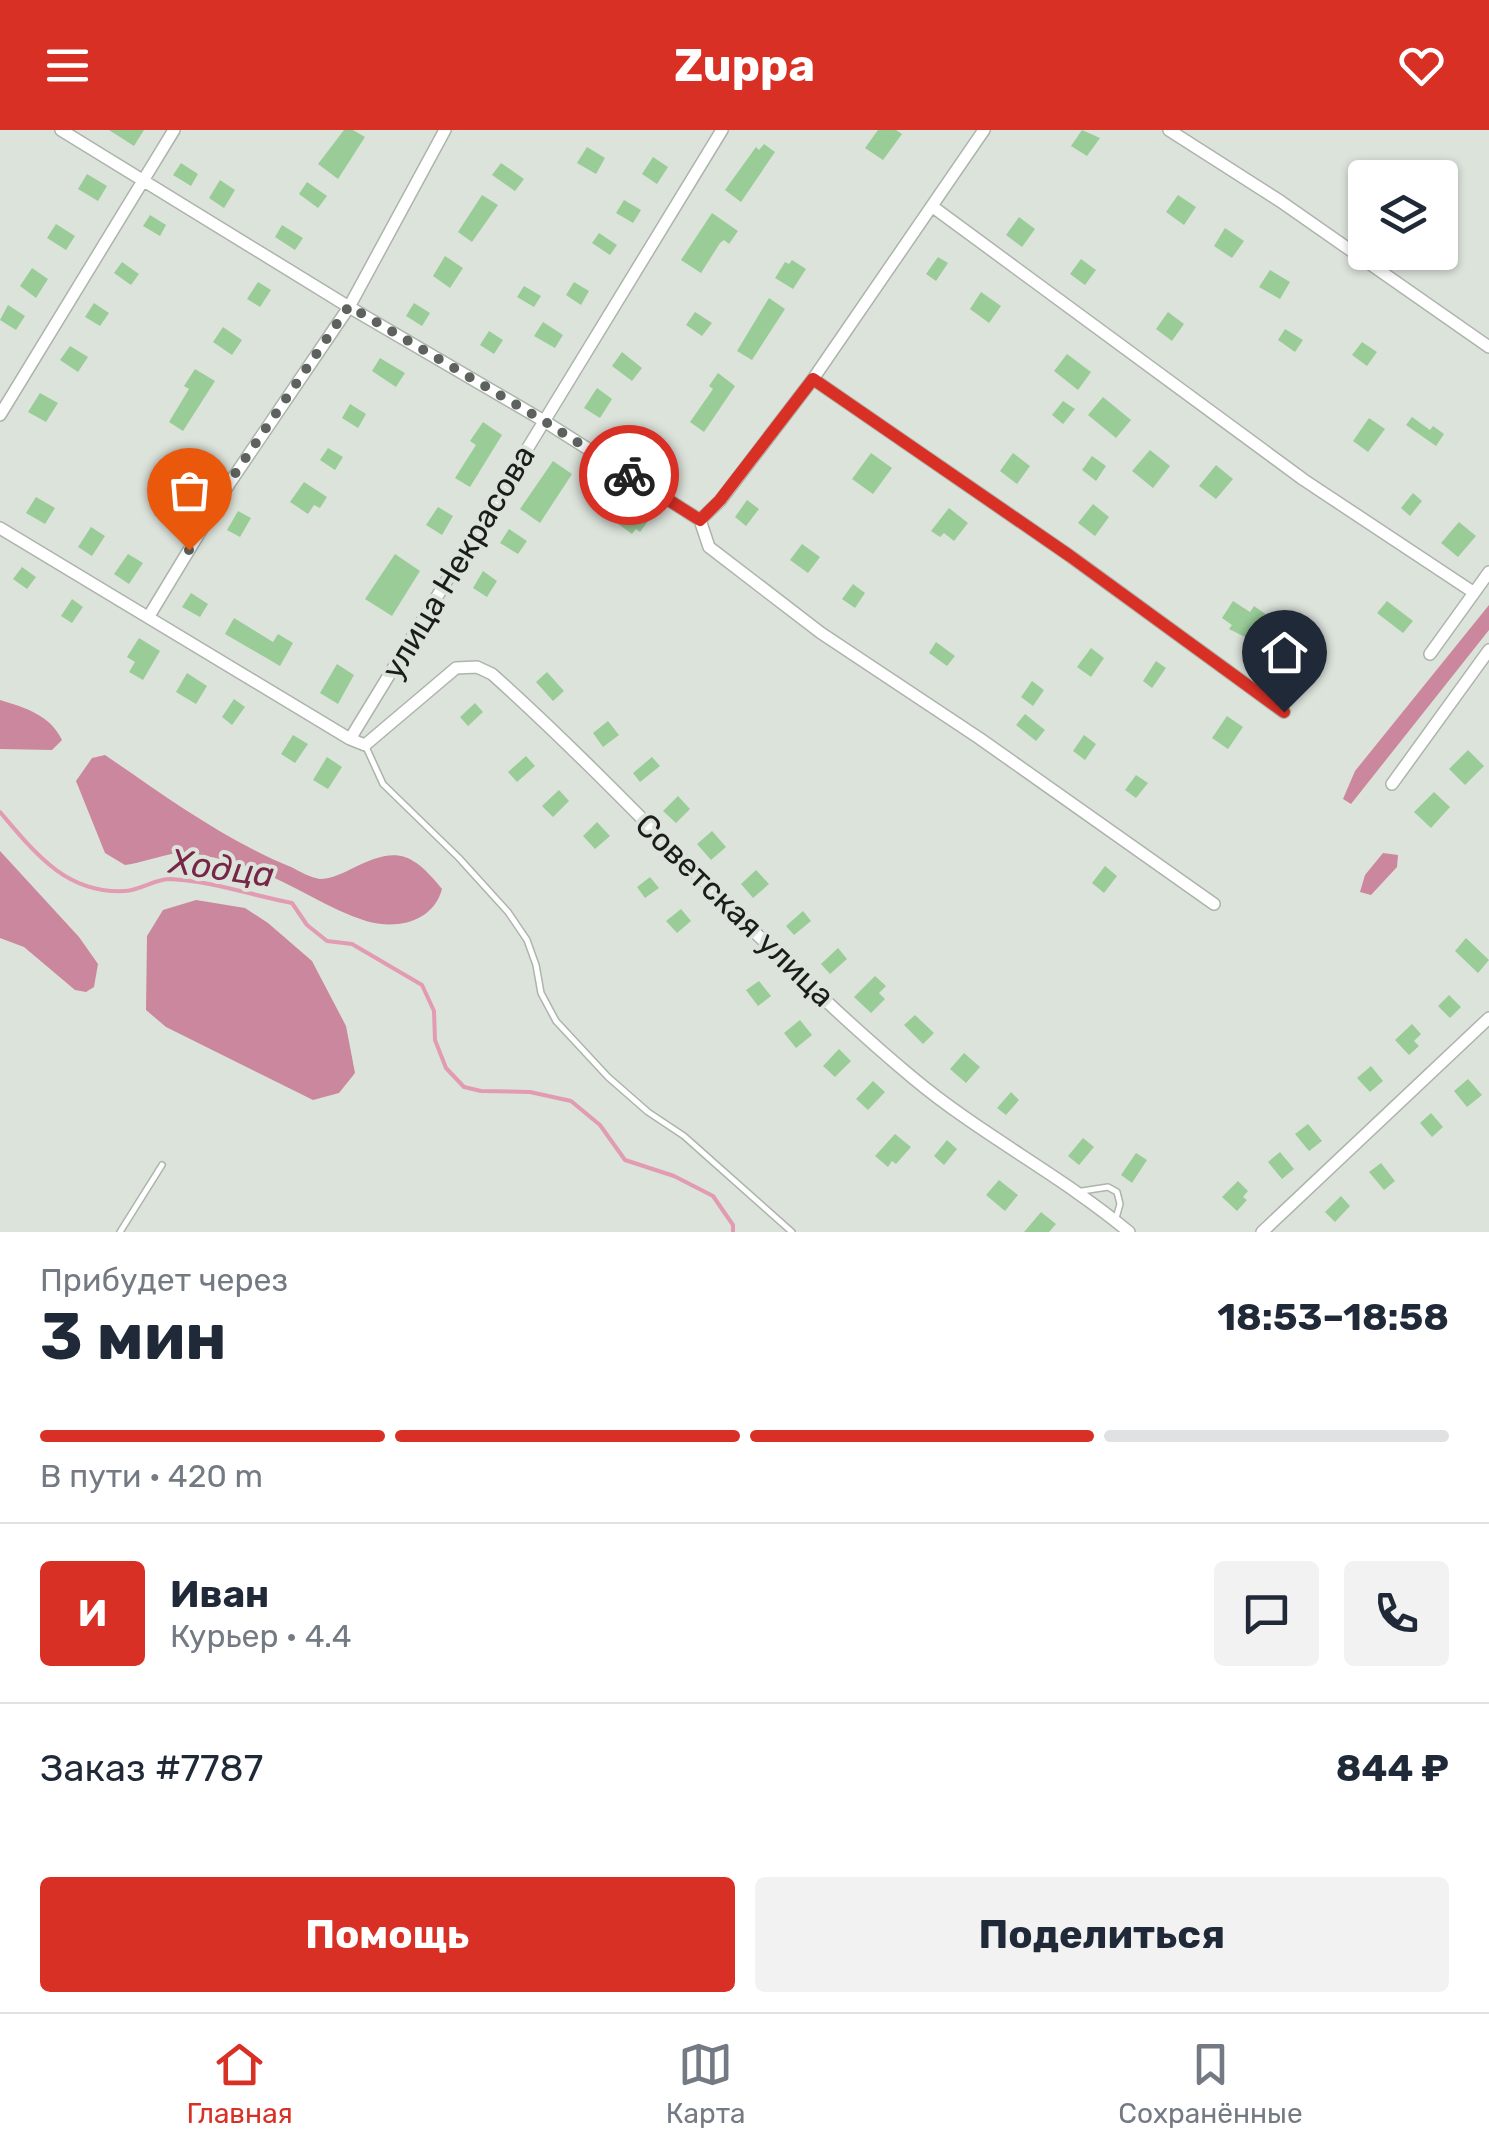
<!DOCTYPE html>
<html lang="ru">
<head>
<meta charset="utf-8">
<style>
	body { margin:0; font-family:Rubik,sans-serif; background:#f2f2f3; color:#1f2937; height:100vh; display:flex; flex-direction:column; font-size:38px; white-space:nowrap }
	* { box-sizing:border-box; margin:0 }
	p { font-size:32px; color:#747a83 }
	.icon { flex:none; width:55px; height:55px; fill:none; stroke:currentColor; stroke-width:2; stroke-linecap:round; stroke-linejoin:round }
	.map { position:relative; height:1102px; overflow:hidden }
	.drawer { display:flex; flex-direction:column; background:#fff; flex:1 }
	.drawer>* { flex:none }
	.tools { position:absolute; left:1348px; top:30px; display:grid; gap:20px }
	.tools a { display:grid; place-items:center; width:110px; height:110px; border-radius:10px; background:#fff; box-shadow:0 2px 8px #0004; font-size:50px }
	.pin { position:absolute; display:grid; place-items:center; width:85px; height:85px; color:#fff; margin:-102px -42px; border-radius:50% 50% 50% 0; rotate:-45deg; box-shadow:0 0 10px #0007 }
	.pin .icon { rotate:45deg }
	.courier { position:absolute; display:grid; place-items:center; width:100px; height:100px; margin:-50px; border:8px solid #d93025; border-radius:50%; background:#fff; color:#222; box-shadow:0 2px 12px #0007 }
	.head em { font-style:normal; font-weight:700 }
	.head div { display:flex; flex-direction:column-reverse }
	.head { display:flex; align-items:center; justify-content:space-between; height:170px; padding:0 40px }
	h1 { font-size:65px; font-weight:700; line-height:75px }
	.bar { display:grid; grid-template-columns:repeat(4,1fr); gap:15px 10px; align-content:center; height:120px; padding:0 40px }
	.bar i { height:12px; border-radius:8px; background:#e0e1e3 }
	.bar .current { background:#d93025 }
	.bar p { grid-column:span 4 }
	.line { display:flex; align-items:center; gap:25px; padding:0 40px; border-top:2px solid #e0e1e3 }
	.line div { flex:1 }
	.round { display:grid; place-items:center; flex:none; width:105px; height:105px; border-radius:10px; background:#f2f2f3 }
	.button { display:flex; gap:20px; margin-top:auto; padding:20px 40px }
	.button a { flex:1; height:115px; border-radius:10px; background:#d93025; color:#fff; font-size:40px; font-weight:700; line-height:115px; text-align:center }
	.button a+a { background:#f2f2f3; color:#1f2937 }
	header { display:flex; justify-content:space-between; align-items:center; height:130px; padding:0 40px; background:#d93025; color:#fff; font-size:45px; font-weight:700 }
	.dock { display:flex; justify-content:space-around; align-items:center; height:140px; border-top:2px solid #e0e1e3; background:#fff; font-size:28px; color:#747a83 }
	.dock a { display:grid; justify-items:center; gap:5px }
	.dock .current { color:#d93025 }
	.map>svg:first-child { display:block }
	.forest { fill:#cb879d }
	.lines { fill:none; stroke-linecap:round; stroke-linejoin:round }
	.stream { stroke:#e19bb2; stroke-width:4 }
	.building { fill:#9acc98 }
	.lane-casing { stroke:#acb4ac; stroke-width:8 }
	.street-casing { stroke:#acb4ac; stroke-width:14 }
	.lane { stroke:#fff; stroke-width:5 }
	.street { stroke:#fff; stroke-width:11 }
	.done { stroke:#5e625e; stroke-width:10; stroke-dasharray:0 18 }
	.route { stroke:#d93025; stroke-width:12 }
	.labels { text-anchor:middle; stroke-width:8; stroke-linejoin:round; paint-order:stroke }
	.street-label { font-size:32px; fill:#1a1d1a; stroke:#dce3db }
	.water-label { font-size:35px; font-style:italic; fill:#772647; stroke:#dce3db }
</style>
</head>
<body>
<header><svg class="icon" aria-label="menu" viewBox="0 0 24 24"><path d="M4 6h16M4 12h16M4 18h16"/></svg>Zuppa<svg class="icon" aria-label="heart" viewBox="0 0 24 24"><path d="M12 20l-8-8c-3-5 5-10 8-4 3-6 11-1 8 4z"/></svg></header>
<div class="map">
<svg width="1489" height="1102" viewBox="0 0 1489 1102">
	<rect width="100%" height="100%" fill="#dce3db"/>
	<path class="forest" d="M1489,475V500L1351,674L1343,669L1355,641Z
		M0,570C26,578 50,585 62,610L52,620L0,619Z
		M105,625C165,666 223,709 291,737C299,741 311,748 320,749C329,749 342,744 349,740C394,717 410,719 442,759C433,792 397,800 366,791C319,776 274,740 224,730C210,727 192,722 178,723C161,725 142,733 125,735L105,723L76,651L92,628Z
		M0,721L79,807L98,834L94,857L86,862L75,860L24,817L0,808Z
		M1383,723L1398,725L1397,737L1371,765L1360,762L1365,745Z
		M196,770L245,778L268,793L312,831L346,896L355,943L339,963L313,970L166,897L146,880L147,806L163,780Z"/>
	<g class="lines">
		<path class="stream" d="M0,682C35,723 66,764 125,761C141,760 155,749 170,749C211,751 251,765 292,773L307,795L327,811L352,814L422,855L434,881L435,910L446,938L464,957L481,961L530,962L571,971L600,995L625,1030L674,1046L713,1066L733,1095V1102"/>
	</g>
	<path class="building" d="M109,0H144L134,16Z
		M344,0H353L365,7L338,49L318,34Z
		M878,0H896L902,4L883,30L865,18Z
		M1082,0L1100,8L1087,26L1071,16Z
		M764,14L775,22L741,72L725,60L756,17L759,20Z
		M587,17L605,28L596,44L577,33Z
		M653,27L668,37L657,54L642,44Z
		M181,33L198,44L191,56L173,45Z
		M501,33L524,49L515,61L492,45Z
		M87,44L107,56L98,71L78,59Z
		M220,50L235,60L224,78L209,68Z
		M307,52L327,66L318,78L299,64Z
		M482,65L498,75L472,112L458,102Z
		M1178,65L1196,77L1184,95L1166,82Z
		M624,70L641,80L633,93L616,83Z
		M712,83L738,101L729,114L724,110L720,113L701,143L681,130Z
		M150,85L166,95L160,106L143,96Z
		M1019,87L1035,99L1022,117L1006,105Z
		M56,94L75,106L66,120L47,108Z
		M282,95L303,108L295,120L275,107Z
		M1225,98L1244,111L1232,128L1214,116Z
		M599,103L617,115L610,125L592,113Z
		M445,126L463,138L450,158L433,146Z
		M938,127L948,133L936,151L926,144Z
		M1081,129L1096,140L1085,155L1070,144Z
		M792,130L806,139L793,159L775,148L785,132L789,134Z
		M122,132L139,144L131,155L114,143Z
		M32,138L48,149L36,168L20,156Z
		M1270,140L1290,152L1280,169L1259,157Z
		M258,152L271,160L260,177L247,169Z
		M574,152L589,161L581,175L566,165Z
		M524,156L541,166L534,177L517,167Z
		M981,162L1001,176L989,193L970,179Z
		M769,168L785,179L752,230L737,221Z
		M94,173L109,183L100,196L85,187Z
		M414,173L430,183L422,196L406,186Z
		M8,175L25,186L16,200L0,190Z
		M695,182L712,193L702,206L686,195Z
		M1168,182L1184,194L1172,211L1156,199Z
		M543,192L563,205L555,218L534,206Z
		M223,197L242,210L232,225L213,212Z
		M1285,199L1303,210L1295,222L1278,210Z
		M489,201L503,210L494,224L480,215Z
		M1362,212L1377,222L1367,236L1352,225Z
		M70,216L88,227L78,242L60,230Z
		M622,222L642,238L632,251L612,236Z
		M1067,224L1091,242L1078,260L1054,241Z
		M380,228L405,243L396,257L372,241Z
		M195,239L215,251L183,301L169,292L189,259L184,256Z
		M718,243L735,256L704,302L690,292L713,259L709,256Z
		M597,258L612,269L600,288L584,278Z
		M40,263L58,273L46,292L28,282Z
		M1103,267L1131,290L1116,308L1088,285Z
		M1063,271L1075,279L1063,294L1052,285Z
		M350,274L366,284L358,298L342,288Z
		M1412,287L1430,300L1433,296L1444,304L1436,316L1406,295Z
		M1369,288L1385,299L1368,322L1353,311Z
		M483,292L502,305L470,357L455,348L476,315L470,311Z
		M328,318L343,327L335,340L320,330Z
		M1150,320L1170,336L1153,358L1132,341Z
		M871,323L892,338L873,364L852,349Z
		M1013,323L1030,336L1017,354L1000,341Z
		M1092,326L1106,336L1096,351L1082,340Z
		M553,331L572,344L540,393L520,379Z
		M1216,335L1233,349L1216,369L1199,356Z
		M185,349L197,356L184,378L172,371Z
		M304,352L327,367L320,378L314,375L308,384L290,372Z
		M1413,363L1422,371L1410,386L1401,378Z
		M36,367L55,378L45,394L26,383Z
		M747,370L759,379L746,396L735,387Z
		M632,373L651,387L640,402L636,399L632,404L617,393Z
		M1093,374L1109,387L1095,406L1078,393Z
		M438,377L453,386L442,405L426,395Z
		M949,378L968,393L954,411L944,403L940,407L931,401Z
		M238,381L251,388L240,407L227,400Z
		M1459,392L1476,406L1458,427L1441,413Z
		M91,397L105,406L92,426L78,417Z
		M509,399L527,411L518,424L500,413Z
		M802,414L820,427L808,443L790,430Z
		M128,424L143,433L129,454L114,444Z
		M395,424L420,441L392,486L365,469Z
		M22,437L36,447L27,459L13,449Z
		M483,441L497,451L487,467L473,458Z
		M853,454L865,463L855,478L842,469Z
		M191,463L208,474L200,487L182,477Z
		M72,469L83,477L72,493L61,486Z
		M1233,471L1250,482L1254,476L1267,485L1251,510L1229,499L1232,495L1222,488Z
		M1387,471L1413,491L1403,503L1377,483Z
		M234,488L273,512L278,504L293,513L280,536L225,504Z
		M139,508L160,521L143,550L129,542L135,532L127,527Z
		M936,512L955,526L947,536L929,523Z
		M1091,518L1104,528L1091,547L1077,537Z
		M1156,531L1166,538L1152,558L1143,551Z
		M337,534L354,545L338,574L320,563Z
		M547,542L564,561L553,571L536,552Z
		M187,543L207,556L196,574L176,562Z
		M1032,551L1044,560L1033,576L1021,567Z
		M234,569L245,577L232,595L222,587Z
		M475,573L483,582L468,596L460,587Z
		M1025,584L1045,600L1036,611L1016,595Z
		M1227,586L1243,597L1228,619L1212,608Z
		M608,591L619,605L603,617L593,603Z
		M293,605L308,614L295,633L281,624Z
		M1084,605L1096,614L1085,630L1073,621Z
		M1468,620L1484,636L1465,655L1449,639Z
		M526,626L535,636L517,652L508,642Z
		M327,627L342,637L328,659L313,650Z
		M652,627L660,636L640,652L633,643Z
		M1136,645L1148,653L1136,668L1125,660Z
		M559,660L569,671L553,687L542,676Z
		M1434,662L1450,677L1431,698L1414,682Z
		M678,666L690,679L676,693L663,681Z
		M597,692L610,706L595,719L583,706Z
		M712,701L726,717L711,730L697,714Z
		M1105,736L1117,746L1104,763L1092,753Z
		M756,740L769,754L753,768L741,754Z
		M650,747L659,758L645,768L637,757Z
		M681,779L691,791L677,803L666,791Z
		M803,781L811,791L794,805L786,796Z
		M1466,808L1489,830L1478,843L1455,821Z
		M838,818L847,829L830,844L821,834Z
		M875,846L886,856L879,863L885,869L871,883L854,867Z
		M759,851L771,866L758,876L746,860Z
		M1449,865L1461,877L1450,888L1438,876Z
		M915,885L934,903L923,914L904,895Z
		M800,890L812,905L796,918L784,903Z
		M1412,894L1421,904L1414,911L1419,916L1409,925L1395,910Z
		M839,919L851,931L835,947L823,936Z
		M964,923L980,937L966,953L950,939Z
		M1371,936L1383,951L1370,962L1357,948Z
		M1468,949L1482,965L1467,977L1454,961Z
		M873,951L885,962L868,980L856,969Z
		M1011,962L1019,970L1006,985L997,978Z
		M1431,983L1443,997L1432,1007L1420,993Z
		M1308,994L1322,1011L1309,1021L1295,1004Z
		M895,1004L911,1017L896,1034L892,1031L888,1037L875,1026Z
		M1083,1008L1094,1017L1079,1035L1068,1026Z
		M947,1010L957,1019L944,1035L934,1026Z
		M1280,1022L1294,1039L1282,1049L1268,1032Z
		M1136,1023L1147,1030L1132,1053L1121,1045Z
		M1381,1033L1395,1051L1384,1060L1369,1042Z
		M999,1050L1018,1065L1005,1081L986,1065Z
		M1238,1051L1248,1061L1243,1067L1247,1070L1237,1081L1222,1067Z
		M1341,1066L1350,1076L1335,1092L1325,1082Z
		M1041,1082L1056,1094L1049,1102H1024Z"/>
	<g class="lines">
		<g class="lane-casing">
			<path id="lane" d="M366,617L383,654L459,728L508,782L527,810L536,835L541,863L556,891L608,947L648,982L684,1006L792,1102
				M1082,1061L1108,1057L1117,1062L1120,1074L1116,1088
				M120,1102L162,1035"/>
		</g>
		<g class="street-casing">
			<path id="street" d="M61,0L349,177L544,291L700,390L709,417L821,503L979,608L1214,774
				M1169,0L1280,71L1489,217
				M933,77L1304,350L1473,462
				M813,249L1070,426L1284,582
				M0,285L174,0
				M700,390L720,371L813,249L984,0
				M0,398L350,609L365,615L456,538L477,537L492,544C637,674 764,824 913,948C981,1005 1061,1045 1129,1102
				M149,486L229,354L349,177L445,0
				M1430,524L1489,442
				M350,609L722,0
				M1392,654L1489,520
				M1262,1102L1489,888"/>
		</g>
		<use href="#lane" class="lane"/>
		<use href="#street" class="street"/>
	</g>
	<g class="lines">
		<path class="done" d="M189,420L228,354L349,176L544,291L629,345"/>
		<path class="route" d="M629,345L700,390L720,370L813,249L1070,426L1284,582"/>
	</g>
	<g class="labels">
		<g class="street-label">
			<text transform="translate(458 432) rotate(-59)" y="11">улица Некрасова</text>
			<text transform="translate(735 780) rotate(44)" y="11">Советская улица</text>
		</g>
		<g class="water-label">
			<text transform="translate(222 738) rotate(8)" y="12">Ходца</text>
		</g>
	</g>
</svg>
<div class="tools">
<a><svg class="icon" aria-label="layers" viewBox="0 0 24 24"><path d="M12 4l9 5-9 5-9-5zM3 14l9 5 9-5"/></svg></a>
</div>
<div class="pin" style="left:189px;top:420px;background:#ea580c"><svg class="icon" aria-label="bag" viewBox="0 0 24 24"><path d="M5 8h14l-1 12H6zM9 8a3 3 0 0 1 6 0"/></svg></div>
<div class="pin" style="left:1284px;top:582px;background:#1f2937"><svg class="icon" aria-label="home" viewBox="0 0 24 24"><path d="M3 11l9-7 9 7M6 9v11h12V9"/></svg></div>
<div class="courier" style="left:629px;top:345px"><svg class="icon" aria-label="bike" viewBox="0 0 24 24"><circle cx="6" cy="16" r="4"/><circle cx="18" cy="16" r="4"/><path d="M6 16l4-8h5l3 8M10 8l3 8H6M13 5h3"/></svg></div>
</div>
<section class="drawer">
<div class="head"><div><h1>3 мин</h1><p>Прибудет через</p></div><em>18:53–18:58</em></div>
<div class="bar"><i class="current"></i><i class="current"></i><i class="current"></i><i></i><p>В пути · 420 m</p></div>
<div class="line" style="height:180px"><b class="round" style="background:#d93025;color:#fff">И</b><div><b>Иван</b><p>Курьер · 4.4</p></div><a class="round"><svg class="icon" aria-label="chat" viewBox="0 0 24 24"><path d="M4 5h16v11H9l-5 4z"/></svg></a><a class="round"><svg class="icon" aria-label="phone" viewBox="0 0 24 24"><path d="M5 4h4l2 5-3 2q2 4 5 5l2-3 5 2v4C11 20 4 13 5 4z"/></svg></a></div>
<div class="line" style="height:130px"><div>Заказ #7787</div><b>844 ₽</b></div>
<div class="button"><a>Помощь</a><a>Поделиться</a></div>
</section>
<nav class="dock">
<a class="current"><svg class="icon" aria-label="home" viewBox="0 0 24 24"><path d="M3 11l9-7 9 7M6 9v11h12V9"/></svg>Главная</a>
<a><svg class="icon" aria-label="map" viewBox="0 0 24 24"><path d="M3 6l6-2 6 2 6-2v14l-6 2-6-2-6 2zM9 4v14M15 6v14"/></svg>Карта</a>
<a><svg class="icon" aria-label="saved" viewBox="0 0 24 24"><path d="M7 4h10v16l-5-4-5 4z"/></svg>Сохранённые</a>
</nav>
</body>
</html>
